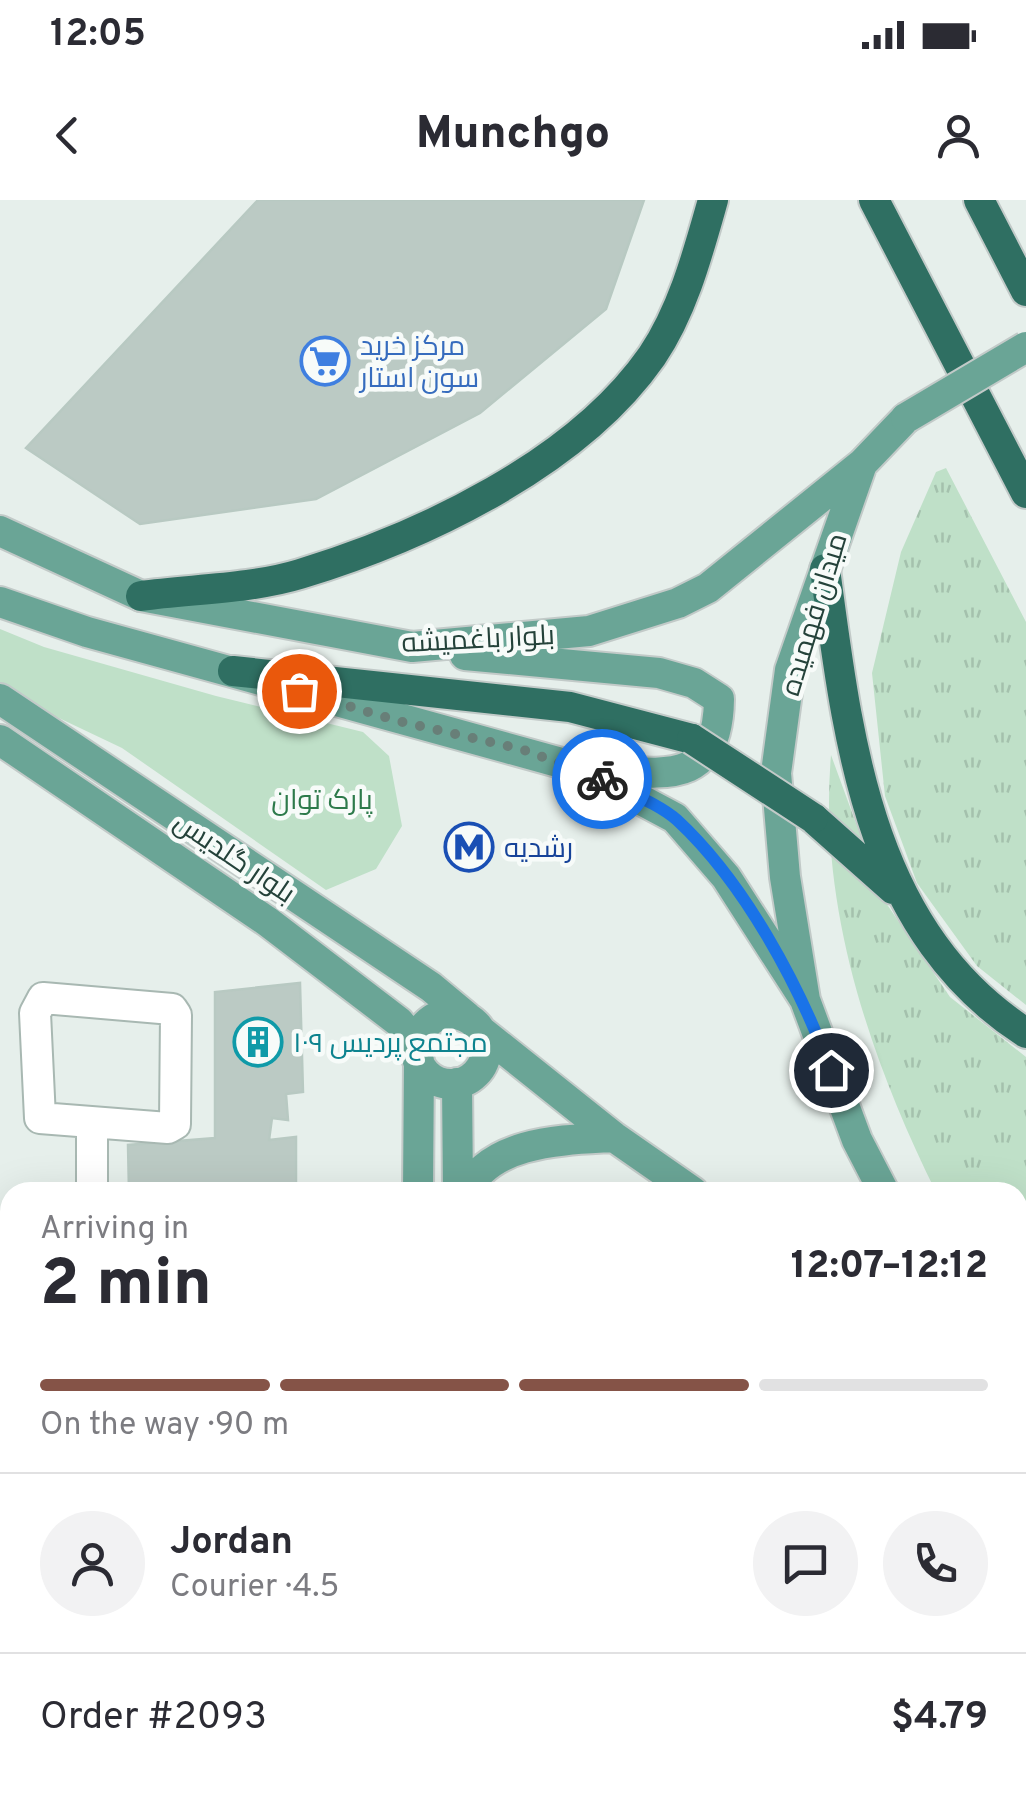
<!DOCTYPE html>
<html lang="en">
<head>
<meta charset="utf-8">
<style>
	body { margin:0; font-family:Overpass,Cairo,sans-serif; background:#f2f2f3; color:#2b2b33; height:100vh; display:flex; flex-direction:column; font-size:38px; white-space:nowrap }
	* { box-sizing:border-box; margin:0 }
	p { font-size:32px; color:#7c7c81 }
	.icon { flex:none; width:55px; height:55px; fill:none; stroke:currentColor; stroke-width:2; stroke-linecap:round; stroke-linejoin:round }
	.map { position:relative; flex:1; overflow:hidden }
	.sheet { position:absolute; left:0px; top:982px; width:1028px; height:622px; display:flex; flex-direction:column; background:#fff; border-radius:30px 30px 0 0; box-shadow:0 10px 40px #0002 }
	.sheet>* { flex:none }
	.pin { position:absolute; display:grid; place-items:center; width:85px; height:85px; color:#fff; margin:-42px; border:5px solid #fff; border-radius:50%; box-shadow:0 2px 10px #0007 }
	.courier { position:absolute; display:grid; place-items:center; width:100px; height:100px; margin:-50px; border:8px solid #1a73e8; border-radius:50%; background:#fff; color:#222; box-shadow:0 2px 12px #0007 }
	.head em { font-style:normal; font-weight:800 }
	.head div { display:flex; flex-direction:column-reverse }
	.head { display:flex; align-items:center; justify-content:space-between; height:170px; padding:0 40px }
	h1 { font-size:65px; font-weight:800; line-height:75px }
	.bar { display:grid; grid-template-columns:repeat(4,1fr); gap:15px 10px; align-content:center; height:120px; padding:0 40px }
	.bar i { height:12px; border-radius:8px; background:#e1e1e2 }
	.bar .current { background:#855347 }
	.bar p { grid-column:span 4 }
	.line { display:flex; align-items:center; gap:25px; padding:0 40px; border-top:2px solid #e1e1e2 }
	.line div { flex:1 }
	.round { display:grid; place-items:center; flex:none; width:105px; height:105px; border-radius:52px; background:#f2f2f3 }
	.status { display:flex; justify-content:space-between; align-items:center; height:70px; padding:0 50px; background:#fff; direction:ltr }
	.status svg { height:28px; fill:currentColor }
	header { display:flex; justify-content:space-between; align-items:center; height:130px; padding:0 40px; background:#fff; font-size:45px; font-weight:800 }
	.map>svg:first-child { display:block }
	.grass { fill:url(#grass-tufts) }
	.green { fill:#bfe0c8 }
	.building { fill:#bbcac4; stroke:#b8c9c2; stroke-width:2.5 }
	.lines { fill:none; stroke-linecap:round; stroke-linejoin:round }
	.minor-casing { stroke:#a8b8b2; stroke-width:34 }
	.major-casing { stroke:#c2cac8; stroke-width:34 }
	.highway-casing { stroke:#c2cac8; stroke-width:34 }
	.minor { stroke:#fff; stroke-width:30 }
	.major { stroke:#6aa596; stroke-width:30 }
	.highway { stroke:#2f6f62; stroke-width:30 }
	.major-bridge-casing { stroke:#c2cac8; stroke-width:34; stroke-linecap:butt }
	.highway-bridge-casing { stroke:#c2cac8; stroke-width:34; stroke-linecap:butt }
	.major-bridge { stroke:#6aa596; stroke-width:30 }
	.highway-bridge { stroke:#2f6f62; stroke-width:30 }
	.done { stroke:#687f78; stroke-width:10; stroke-dasharray:0 18 }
	.route { stroke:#1a73e8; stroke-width:12 }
	.labels { text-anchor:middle; stroke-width:9; stroke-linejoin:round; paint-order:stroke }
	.shop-label { font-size:28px; fill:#366cbe; stroke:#f7fbf9; text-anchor:start }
	.street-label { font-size:28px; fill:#24423a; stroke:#f7fbf9 }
	.park-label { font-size:28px; fill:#2d7a4b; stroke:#f7fbf9 }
	.transit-label { font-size:28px; fill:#164399; stroke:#f7fbf9; text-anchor:start }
	.culture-label { font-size:28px; fill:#0d838f; stroke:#f7fbf9; text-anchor:start }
</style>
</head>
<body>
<div class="status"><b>12:05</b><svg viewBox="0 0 49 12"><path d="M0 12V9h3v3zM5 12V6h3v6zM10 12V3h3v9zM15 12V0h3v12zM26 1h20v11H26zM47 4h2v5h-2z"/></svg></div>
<header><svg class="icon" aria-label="back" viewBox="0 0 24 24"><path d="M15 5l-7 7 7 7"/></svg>Munchgo<svg class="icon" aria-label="person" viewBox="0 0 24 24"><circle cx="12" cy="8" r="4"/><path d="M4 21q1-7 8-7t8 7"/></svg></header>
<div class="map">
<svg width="1026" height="1604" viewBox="0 0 1026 1604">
	<defs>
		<pattern id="grass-tufts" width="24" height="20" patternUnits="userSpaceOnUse" patternTransform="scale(2.5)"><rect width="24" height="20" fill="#bfe0c8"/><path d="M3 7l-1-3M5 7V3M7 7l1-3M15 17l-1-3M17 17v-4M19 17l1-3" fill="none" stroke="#a4c1ad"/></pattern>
	</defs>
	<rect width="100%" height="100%" fill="#e6efeb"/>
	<path class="grass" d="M946,268L1026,422V805L977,766L917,683L885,596L872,473L901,352L936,272Z
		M831,555L884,700L950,797L1026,857V1129L1018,1117V992H936C870,859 818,706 831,555Z
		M1018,1254L1026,1264V1486L1018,1488Z"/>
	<path class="green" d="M0,429L44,447L216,496L363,532L389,556L402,626L376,669L326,690L122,548L0,490Z"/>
	<path class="building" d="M258,0H644L606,109L480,213L316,299L140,324L26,248Z
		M300,783L303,892L286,894L288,920L272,918L269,940L296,937V992H129L128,945L215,938V792Z
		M282,1595H374V1604H282Z
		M499,1595H776V1604H499Z"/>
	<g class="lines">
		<g class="minor-casing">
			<path id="minor" d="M43,798L172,809L176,815L175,924L168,928L40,918L35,813Z
				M92,925V992
				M0,1061L10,1060
				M0,1102H10
				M0,1285L10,1241
				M0,1372L7,1592L0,1600
				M210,1595L215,1604"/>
		</g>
		<g class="major-casing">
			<path id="major" d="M0,331L141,396L412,447L589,431L678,403L708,388L862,264
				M0,402L87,432L583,569L675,618L726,677L805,800
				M465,455L659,473L694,483L719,499C718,589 661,573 593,569
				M0,499L431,787L467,817
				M0,540L268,722L399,822L417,844
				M416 849a35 35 0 1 1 70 0a35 35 0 1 1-70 0Z
				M481,831L614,937L693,992
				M457,883L458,992
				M418,992L419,861
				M466,992C490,940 565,940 614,937
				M884,992L857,940L805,800L785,677L776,573L790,470L862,264L906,218
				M1018,1192L1026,1203
				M1018,1509H1026
				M420,1595V1604
				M461,1595V1604
				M824,1595V1604
				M884,1604H914
				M993,1604L1026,1592"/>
		</g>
		<g class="highway-casing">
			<path id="highway" d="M874,0L1026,293
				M979,0L1026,91
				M825,369C848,540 868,731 1026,833
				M141,396C192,389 251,389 300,374C422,337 577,264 652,156C683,110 698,53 713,0
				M233,471L570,507L692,539
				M813,618L893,689"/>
		</g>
		<use href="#minor" class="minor"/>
		<use href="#major" class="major"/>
		<use href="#highway" class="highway"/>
		<g class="major-bridge-casing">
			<path id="major-bridge" d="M906,218L1026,147"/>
		</g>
		<g class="highway-bridge-casing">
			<path id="highway-bridge" d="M692,539L813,618"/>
		</g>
		<use href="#major-bridge" class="major-bridge"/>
		<use href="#highway-bridge" class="highway-bridge"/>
	</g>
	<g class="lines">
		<path class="done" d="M299,491L398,521L521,549L602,579"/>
		<path class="route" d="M602,579C626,592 658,603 677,620C745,683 799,785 831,870"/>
	</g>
	<defs>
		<g id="supermarket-ring" transform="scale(2.5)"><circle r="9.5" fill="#f7fbf9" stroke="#3f7fe0" stroke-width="1.5"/><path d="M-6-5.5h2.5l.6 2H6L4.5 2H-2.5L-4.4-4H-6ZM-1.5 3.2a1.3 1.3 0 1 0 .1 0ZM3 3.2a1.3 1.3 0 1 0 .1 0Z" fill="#3f7fe0"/></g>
		<g id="metro-ring" transform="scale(2.5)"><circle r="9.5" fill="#f7fbf9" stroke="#1a4fb4" stroke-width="1.5"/><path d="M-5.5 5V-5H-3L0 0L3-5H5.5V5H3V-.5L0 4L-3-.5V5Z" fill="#1a4fb4"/></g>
		<g id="building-ring" transform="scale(2.5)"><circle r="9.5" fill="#f7fbf9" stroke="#0f9aa8" stroke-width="1.5"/><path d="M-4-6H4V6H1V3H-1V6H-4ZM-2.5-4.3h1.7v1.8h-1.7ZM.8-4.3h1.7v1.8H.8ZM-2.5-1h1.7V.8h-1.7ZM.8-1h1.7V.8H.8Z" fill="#0f9aa8"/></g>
	</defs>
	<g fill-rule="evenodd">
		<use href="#supermarket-ring" x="325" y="161"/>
		<use href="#metro-ring" x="469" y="647"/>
		<use href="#building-ring" x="258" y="842"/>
	</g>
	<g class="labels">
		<g class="shop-label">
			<text x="360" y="155">مرکز خرید<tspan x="360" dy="32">سون استار</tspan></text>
		</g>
		<g class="street-label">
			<text transform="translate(813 414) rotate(-73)" y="10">میدان فهمیده</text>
			<text transform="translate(478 438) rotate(-3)" y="10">بلوار باغمیشه</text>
			<text transform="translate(235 657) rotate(34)" y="10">بلوار گلدیس</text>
		</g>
		<g class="park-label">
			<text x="322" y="609">پارک توان</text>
		</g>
		<g class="transit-label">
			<text x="504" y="657">رشدیه</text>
		</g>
		<g class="culture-label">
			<text x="293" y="852">مجتمع پردیس ۱۰۹</text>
		</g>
	</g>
</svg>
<div class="pin" style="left:299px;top:491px;background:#ea580c"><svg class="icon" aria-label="bag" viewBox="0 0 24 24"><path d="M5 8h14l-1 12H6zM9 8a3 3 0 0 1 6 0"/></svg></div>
<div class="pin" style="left:831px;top:870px;background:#1f2937"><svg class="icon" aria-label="home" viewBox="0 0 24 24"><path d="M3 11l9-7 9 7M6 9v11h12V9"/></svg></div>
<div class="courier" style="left:602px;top:579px"><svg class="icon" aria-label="bike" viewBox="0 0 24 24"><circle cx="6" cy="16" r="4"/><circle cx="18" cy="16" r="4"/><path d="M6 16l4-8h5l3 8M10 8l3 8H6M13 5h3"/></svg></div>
<section class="sheet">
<div class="head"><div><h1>2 min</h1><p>Arriving in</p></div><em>12:07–12:12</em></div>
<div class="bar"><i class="current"></i><i class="current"></i><i class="current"></i><i></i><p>On the way · 90 m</p></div>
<div class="line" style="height:180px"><a class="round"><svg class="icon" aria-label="person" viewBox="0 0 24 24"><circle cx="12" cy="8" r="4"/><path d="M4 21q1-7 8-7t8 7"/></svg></a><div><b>Jordan</b><p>Courier · 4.5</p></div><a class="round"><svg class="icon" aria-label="chat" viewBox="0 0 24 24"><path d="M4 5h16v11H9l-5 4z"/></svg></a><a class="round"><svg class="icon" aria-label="phone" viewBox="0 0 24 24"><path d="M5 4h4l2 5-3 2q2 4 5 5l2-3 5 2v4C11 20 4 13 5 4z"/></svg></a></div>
<div class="line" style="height:130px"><div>Order #2093</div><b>$4.79</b></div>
</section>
</div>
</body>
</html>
